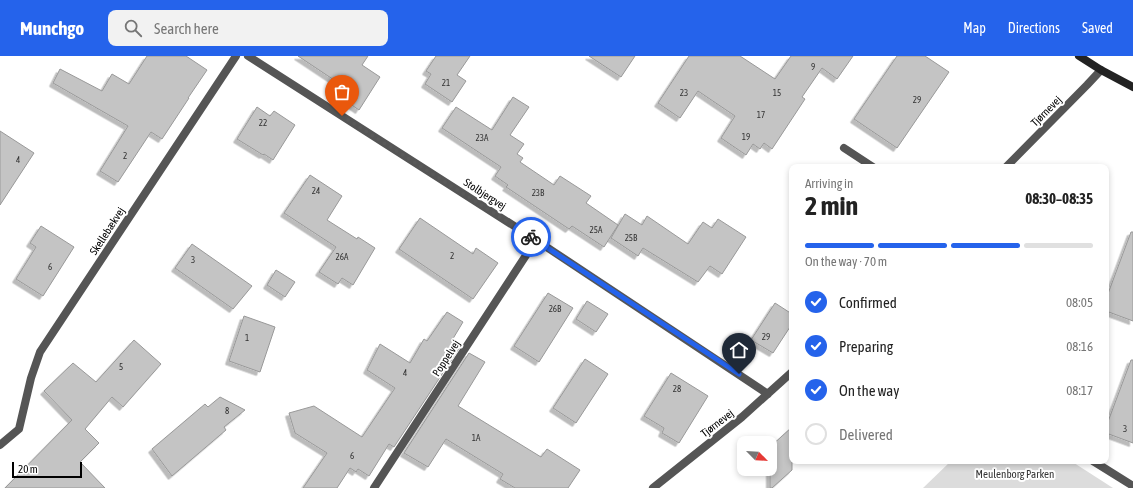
<!DOCTYPE html>
<html lang="en">
<head>
<meta charset="utf-8">
<style>
	body { margin:0; font-family:"Asap Condensed",sans-serif; background:#f2f2f2; color:#222; height:100vh; display:flex; flex-direction:column; font-size:15px; white-space:nowrap }
	* { box-sizing:border-box; margin:0 }
	p { font-size:13px; color:#767676 }
	.icon { flex:none; width:22px; height:22px; fill:none; stroke:currentColor; stroke-width:2; stroke-linecap:round; stroke-linejoin:round }
	.map { position:relative; flex:1; overflow:hidden }
	.details { position:absolute; left:789px; top:108px; width:320px; height:300px; display:flex; flex-direction:column; background:#fff; border-radius:8px; box-shadow:0 2px 6px #0003 }
	.details>* { flex:none }
	.needle { width:26px; rotate:114deg }
	.controls { position:absolute; left:737px; top:380px; display:grid; gap:8px }
	.controls a { display:grid; place-items:center; width:40px; height:40px; border-radius:8px; background:#fff; box-shadow:0 2px 6px #0003; font-size:20px }
	.scale { position:absolute; left:12px; bottom:10px; width:70px; box-sizing:border-box; padding-left:4px; border:2px solid #000; border-top:0; font-size:11px; line-height:14px; white-space:nowrap; color:#000; -webkit-text-stroke:3px #fff; paint-order:stroke }
	.pin { position:absolute; display:grid; place-items:center; width:34px; height:34px; color:#fff; margin:-41px -17px; border-radius:50% 50% 50% 0; rotate:-45deg; box-shadow:0 0 4px #0007 }
	.pin .icon { rotate:45deg }
	.courier { position:absolute; display:grid; place-items:center; width:40px; height:40px; margin:-20px; border:3px solid #2563eb; border-radius:50%; background:#fff; color:#222; box-shadow:0 1px 5px #0007 }
	.summary em { font-style:normal; font-weight:700 }
	.summary div { display:flex; flex-direction:column-reverse }
	.summary { display:flex; align-items:center; justify-content:space-between; height:68px; padding:0 16px }
	h1 { font-size:26px; font-weight:700; line-height:30px }
	.bar { display:grid; grid-template-columns:repeat(4,1fr); gap:6px 4px; align-content:center; height:48px; padding:0 16px }
	.bar i { height:5px; border-radius:3px; background:#e0e0e0 }
	.bar .active { background:#2563eb }
	.bar p { grid-column:span 4 }
	ol { padding:0 16px; list-style:none }
	li { display:flex; align-items:center; gap:12px; height:44px }
	li p { margin-inline-start:auto }
	li .icon { padding:4px; border-radius:50%; background:#2563eb; color:#fff; stroke-width:4 }
	li:last-child { color:#767676 }
	li i { width:22px; height:22px; border:2px solid #e0e0e0; border-radius:50% }
	header { display:flex; align-items:center; gap:24px; box-sizing:border-box; height:56px; padding:0 20px; background:#2563eb; color:#fff }
	header strong { font-size:19px }
	nav { display:flex; gap:22px; margin-inline-start:auto; font-size:14px }
	.search { width:280px; height:36px; background:#f2f2f2; display:flex; align-items:center; gap:10px; box-sizing:border-box; padding:0 14px; border-radius:8px; color:#767676; font-size:15px }
	.map>svg:first-child { display:block }
	.green { fill:#dcdcdc }
	.building { fill:#c4c4c4; stroke:#999; filter:url(#shadow) }
	.lines { fill:none; stroke-linecap:round; stroke-linejoin:round }
	.service { stroke:#555; stroke-width:8 }
	.minor { stroke:#555; stroke-width:8 }
	.secondary { stroke:#222; stroke-width:8 }
	.done { stroke:#595959; stroke-width:4; stroke-dasharray:0 7.2 }
	.route { stroke:#2563eb; stroke-width:5 }
	.labels { text-anchor:middle; stroke-width:4; stroke-linejoin:round; paint-order:stroke }
	.number-label { font-size:9px; fill:#313131 }
	.street-label { font-size:11px; fill:#000; stroke:#fff }
	.park-label { font-size:11px; fill:#333; stroke:#fff }
</style>
</head>
<body>
<header>
<strong>Munchgo</strong>
<div class="search"><svg class="icon" aria-label="search" viewBox="0 0 24 24"><circle cx="10" cy="10" r="6"/><path d="M15 15l6 6"/></svg>Search here</div>
<nav><a>Map</a><a>Directions</a><a>Saved</a></nav>
</header>
<div class="map">
<svg width="1133" height="432" viewBox="0 0 1133 432">
	<defs>
		<filter id="shadow"><feDropShadow dx="-3.5" dy="3.5" stdDeviation="0" flood-color="#0004"/></filter>
	</defs>
	<rect width="100%" height="100%" fill="#fff"/>
	<path class="green" d="M951,405H1071L1113,432H923Z"/>
	<path class="building" d="M147,0H186L207,14L188,42H189L162,83L151,76L118,126L100,115L128,70L53,27L60,13L102,35L112,18L129,28Z
		M298,0H368L362,9L380,21L359,54L343,43L349,34Z
		M436,0H470L457,19L466,25L452,46L425,28L431,18L426,15Z
		M589,0H635L621,21Z
		M689,0H740L775,23L791,0H853L837,23L822,12L802,41L805,43L772,93L764,87L760,93L753,88L746,99L721,82L735,60L698,35L680,62L658,47Z
		M897,0H925L949,16L897,92L854,63Z
		M513,41L529,51L510,79L524,88L517,98L523,102L520,106L554,129L560,120L591,140L586,147L618,169L604,191L572,170L569,173L506,131L508,129L495,120L501,111L442,72L456,51L492,74Z
		M257,51L270,60L274,55L295,69L273,104L264,98L263,99L237,83Z
		M0,75L34,97L0,149Z
		M310,119L342,140L327,164L357,183L358,181L375,192L353,229L342,222L338,228L319,216L336,191L284,157Z
		M625,158L642,169L647,160L688,188L703,166L712,172L718,163L746,181L722,218L710,210L698,226L643,192L638,200L611,182Z
		M420,162L473,198L476,192L498,207L473,243L399,193Z
		M41,170L74,191L43,240L16,223L36,191L30,187Z
		M1131,176H1133V265L1106,255V243Z
		M192,188L252,230L233,253L175,212Z
		M276,214L295,226L285,241L267,229Z
		M548,237L573,252L539,306L514,290Z
		M587,245L608,258L596,276L576,263Z
		M775,247L792,258V268L773,297L751,284Z
		M447,256L463,266L451,286L460,291L394,391L389,388L369,420L358,413L356,416L350,412L337,432H303L327,397L295,377L289,357L314,350L362,381L395,332L367,314L380,288L410,307L424,283L427,285Z
		M244,260L275,271L260,316L229,305Z
		M134,284L161,308L123,351L112,341L85,373L99,387L80,406L105,432H5L72,364L44,335L73,307L96,326Z
		M469,297L485,306L458,350L541,401L547,393L580,414L568,432H515L500,423L503,418L446,383L428,411L404,397Z
		M585,303L608,318L576,367L553,352Z
		M1131,304H1133V387L1106,377V371Z
		M671,317L708,340L679,387L662,377L664,372L644,360Z
		M220,341L245,354L224,371L226,374L172,420L152,393L205,348L208,351Z
		M792,371V414L772,432H770V391Z"/>
	<g class="lines">
		<path class="service" d="M844,92L873,111"/>
		<path class="minor" d="M248,0L536,184L768,338
			M1006,111L1087,29L1101,14
			M0,389L19,373L31,322L40,296L236,0
			M1093,405L1133,430
			M374,432L536,184
			M653,432L742,361L792,316"/>
		<path class="secondary" d="M1079,0L1101,14L1133,31"/>
	</g>
	<g class="lines">
		<path class="done" d="M342,60L531,181"/>
		<path class="route" d="M531,181L739,318"/>
	</g>
	<g class="labels">
		<g class="number-label">
			<text x="813" y="14">9</text>
			<text x="446" y="30">21</text>
			<text x="684" y="40">23</text>
			<text x="777" y="40">15</text>
			<text x="917" y="47">29</text>
			<text x="761" y="62">17</text>
			<text x="263" y="70">22</text>
			<text x="746" y="84">19</text>
			<text x="482" y="85">23A</text>
			<text x="125" y="103">2</text>
			<text x="18" y="107">4</text>
			<text x="316" y="138">24</text>
			<text x="538" y="140">23B</text>
			<text x="596" y="177">25A</text>
			<text x="631" y="185">25B</text>
			<text x="452" y="203">2</text>
			<text x="342" y="204">26A</text>
			<text x="193" y="207">3</text>
			<text x="50" y="214">6</text>
			<text x="555" y="256">26B</text>
			<text x="766" y="284">29</text>
			<text x="247" y="285">1</text>
			<text x="121" y="314">5</text>
			<text x="405" y="320">4</text>
			<text x="677" y="336">28</text>
			<text x="227" y="358">8</text>
			<text x="1125" y="376">3</text>
			<text x="476" y="385">1A</text>
			<text x="352" y="403">6</text>
		</g>
		<g class="street-label">
			<text transform="translate(1046 55) rotate(-45)" y="4">Tjørnevej</text>
			<text transform="translate(485 138) rotate(33)" y="4">Stolbjergvej</text>
			<text transform="translate(107 175) rotate(-57)" y="4">Skellebækvej</text>
			<text transform="translate(446 302) rotate(-57)" y="4">Poppelvej</text>
			<text transform="translate(717 367) rotate(-38)" y="4">Tjørnevej</text>
		</g>
		<g class="park-label">
			<text x="1015" y="422">Meulenborg Parken</text>
		</g>
	</g>
</svg>
<div class="controls">
<a><svg class="needle" viewBox="-14 -14 28 28"><path d="M0-13l5 13h-10z" fill="#e53935"/><path d="M0 13l5-13h-10z" fill="#767676"/></svg></a>
</div>
<div class="scale">20 m</div>
<div class="pin" style="left:342px;top:60px;background:#ea580c"><svg class="icon" aria-label="bag" viewBox="0 0 24 24"><path d="M5 8h14l-1 12H6zM9 8a3 3 0 0 1 6 0"/></svg></div>
<div class="pin" style="left:739px;top:318px;background:#1f2937"><svg class="icon" aria-label="home" viewBox="0 0 24 24"><path d="M3 11l9-7 9 7M6 9v11h12V9"/></svg></div>
<div class="courier" style="left:531px;top:181px"><svg class="icon" aria-label="bike" viewBox="0 0 24 24"><circle cx="6" cy="16" r="4"/><circle cx="18" cy="16" r="4"/><path d="M6 16l4-8h5l3 8M10 8l3 8H6M13 5h3"/></svg></div>
<section class="details">
<div class="summary"><div><h1>2 min</h1><p>Arriving in</p></div><em>08:30–08:35</em></div>
<div class="bar"><i class="active"></i><i class="active"></i><i class="active"></i><i></i><p>On the way · 70 m</p></div>
<ol>
<li><svg class="icon" aria-label="check" viewBox="0 0 24 24"><path d="M5 12l5 5 9-10"/></svg>Confirmed<p>08:05</p></li>
<li><svg class="icon" aria-label="check" viewBox="0 0 24 24"><path d="M5 12l5 5 9-10"/></svg>Preparing<p>08:16</p></li>
<li><svg class="icon" aria-label="check" viewBox="0 0 24 24"><path d="M5 12l5 5 9-10"/></svg>On the way<p>08:17</p></li>
<li><i></i>Delivered</li>
</ol>
</section>
</div>
</body>
</html>
